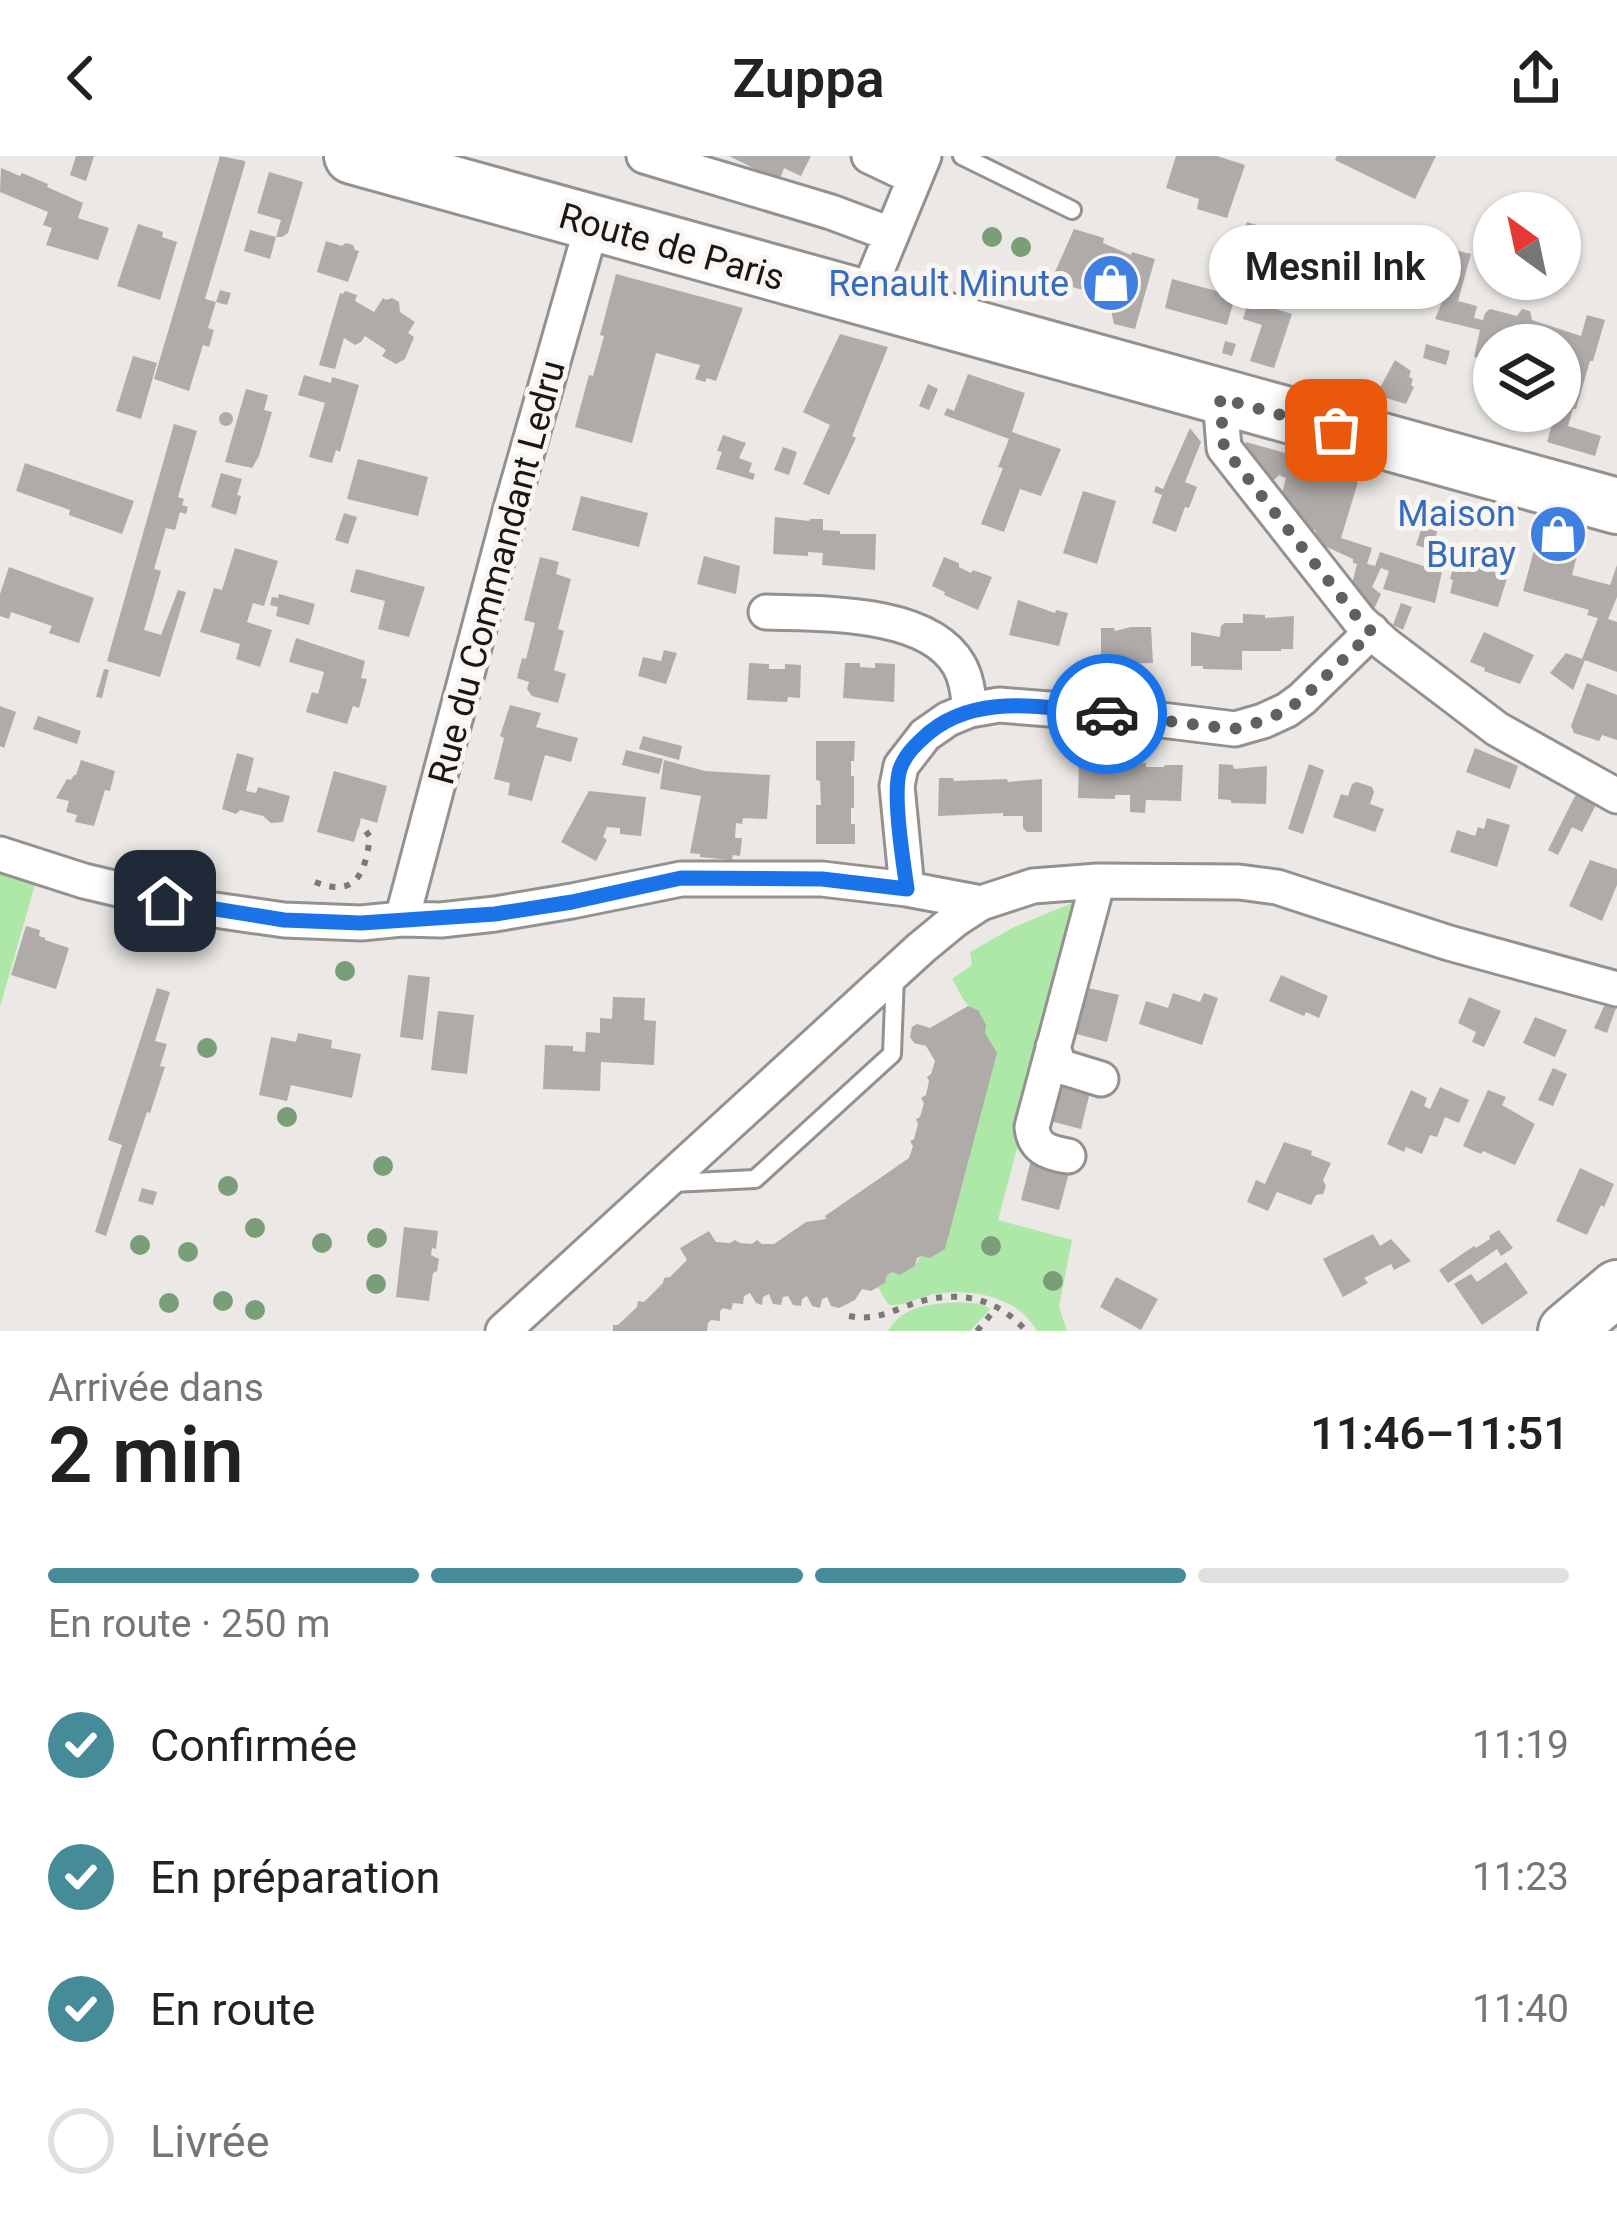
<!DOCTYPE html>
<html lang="fr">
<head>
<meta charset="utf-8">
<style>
	body { margin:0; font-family:Roboto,sans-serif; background:#f6f6f6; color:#222; height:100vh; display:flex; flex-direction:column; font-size:45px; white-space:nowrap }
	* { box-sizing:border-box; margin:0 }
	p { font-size:39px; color:#767676 }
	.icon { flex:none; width:66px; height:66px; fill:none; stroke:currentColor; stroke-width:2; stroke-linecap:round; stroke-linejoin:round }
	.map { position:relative; height:1175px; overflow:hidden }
	.panel { display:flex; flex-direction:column; background:#fff; flex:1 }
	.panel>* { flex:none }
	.needle { width:78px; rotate:327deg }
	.buttons { position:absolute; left:1473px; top:36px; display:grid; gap:24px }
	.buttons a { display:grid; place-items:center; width:108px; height:108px; border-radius:50%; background:#fff; box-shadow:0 3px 9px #0004; font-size:60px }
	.pin { position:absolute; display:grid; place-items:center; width:102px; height:102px; color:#fff; margin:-51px; border-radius:24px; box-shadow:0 6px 18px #0006 }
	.courier { position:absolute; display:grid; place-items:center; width:120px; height:120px; margin:-60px; border:9px solid #1a73e8; border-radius:50%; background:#fff; color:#222; box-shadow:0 3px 15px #0007 }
	.bubble { position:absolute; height:84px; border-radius:42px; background:#fff; box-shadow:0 3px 9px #0004; font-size:39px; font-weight:600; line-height:84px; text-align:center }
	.summary em { font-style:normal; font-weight:600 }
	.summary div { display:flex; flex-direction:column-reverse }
	.summary { display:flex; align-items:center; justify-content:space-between; height:204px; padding:0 48px }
	h1 { font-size:78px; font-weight:600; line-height:90px }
	.bar { display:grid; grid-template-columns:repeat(4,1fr); gap:18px 12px; align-content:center; height:144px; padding:0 48px }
	.bar i { height:15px; border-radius:9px; background:#e0e0e0 }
	.bar .on { background:#468b98 }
	.bar p { grid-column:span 4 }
	ol { padding:0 48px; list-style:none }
	li { display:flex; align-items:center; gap:36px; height:132px }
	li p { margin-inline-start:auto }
	li .icon { padding:12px; border-radius:50%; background:#468b98; color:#fff; stroke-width:4 }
	li:last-child { color:#767676 }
	li i { width:66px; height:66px; border:6px solid #e0e0e0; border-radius:50% }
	header { display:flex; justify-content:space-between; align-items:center; height:156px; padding:0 48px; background:#fff; font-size:54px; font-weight:600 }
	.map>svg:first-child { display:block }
	.green { fill:#ade8a9 }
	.building { fill:#afaba9; fill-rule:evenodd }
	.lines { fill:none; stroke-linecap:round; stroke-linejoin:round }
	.service-casing { stroke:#95918f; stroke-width:22 }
	.minor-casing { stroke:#95918f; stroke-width:39 }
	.primary-casing { stroke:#95918f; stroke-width:60 }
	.path { stroke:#7b7977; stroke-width:6; stroke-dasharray:6 9; stroke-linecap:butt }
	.service { stroke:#fff; stroke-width:16 }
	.minor { stroke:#fff; stroke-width:33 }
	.primary { stroke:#fff; stroke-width:54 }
	.tree { fill:#7a9f78 }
	.done { stroke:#62605e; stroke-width:12; stroke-dasharray:0 21.6 }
	.route { stroke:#1a73e8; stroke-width:15 }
	.labels { text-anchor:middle; stroke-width:10; stroke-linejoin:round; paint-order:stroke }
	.street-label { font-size:36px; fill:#181716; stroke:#f9f5f2 }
	.shop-label { font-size:36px; fill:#366cbe; stroke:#f9f5f2; text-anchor:end }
</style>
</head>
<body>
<header><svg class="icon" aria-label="back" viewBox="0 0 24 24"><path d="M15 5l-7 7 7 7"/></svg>Zuppa<svg class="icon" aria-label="share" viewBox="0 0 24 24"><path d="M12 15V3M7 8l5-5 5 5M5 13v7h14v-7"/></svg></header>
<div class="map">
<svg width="1617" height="1175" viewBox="0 0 1617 1175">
	<rect width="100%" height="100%" fill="#ebe8e5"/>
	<path class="green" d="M0,707L38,718L0,851Z
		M1084,742L998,1064L1072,1084L1059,1151L1067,1175H1037C1018,1140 971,1132 934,1138C923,1140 896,1153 888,1148C887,1147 879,1133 878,1131L885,1127L887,1119L892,1116L900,1119L915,1110L921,1100L985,877C986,859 975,858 967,848C961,841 957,831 952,823L972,809L970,796L1014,771Z
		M961,1146L982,1148L990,1153L970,1175H888C904,1148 932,1148 961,1146Z"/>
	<path class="building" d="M76,0H94L86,25L70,19Z
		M220,0L245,5V8L205,143L216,146L208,172L214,174L209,191L203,189L189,235L154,223Z
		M729,0H811L801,20L784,12L779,25Z
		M1176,0H1217L1245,9L1227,62L1197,53L1199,43L1166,32Z
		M1337,0H1436L1415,43L1335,4Z
		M1,12L20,20L22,17L48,28L47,31L83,47L78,62L109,72L98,104L46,89L52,72L43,69L48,56L0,36Z
		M269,16L303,26L288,77L282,81H276L281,64L257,57Z
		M1247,66L1291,80L1270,151L1292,158L1274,212L1250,205L1262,169L1243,163L1252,132L1228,124Z
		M138,68L163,76L162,81L177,86L160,144L117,130Z
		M1074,73L1104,82L1103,87L1131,99L1132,96L1155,103L1135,173L1114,168L1108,141L1051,125Z
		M250,74L276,81L270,103L244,95Z
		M326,85L342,90L346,87L353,89L355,94L359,95L348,126L317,116Z
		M1454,94L1471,98L1458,145L1477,150L1474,162L1483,164L1485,157L1490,153L1517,160L1522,153L1530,155L1532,164L1581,180L1587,159L1605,164L1593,205H1590L1576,253H1573L1568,270L1601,280L1595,300L1547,286L1556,255H1560V239L1571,199L1560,196V189H1494V206L1474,201L1480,174L1435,163L1444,141L1440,140Z
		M1313,98L1328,101L1326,110L1310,105Z
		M616,118L743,152L716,225L707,222L705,226L695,223L700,209L656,197L632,287L575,271L589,219L593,220L604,180L600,179Z
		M1172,123L1235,140L1227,169L1165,152Z
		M220,134L231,137L227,149L216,146Z
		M345,135L357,139L355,145L374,156L383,142L386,144L392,142L399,146L400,156L415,166L408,177L414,181L405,203L396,208L382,200L386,194L365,180L361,186L355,189L344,182L335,213L319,209L340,137L343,138Z
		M840,178L888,191L852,280L856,282L829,339L803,328L830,269L803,256Z
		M1225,185L1236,188L1232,200L1222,197Z
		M1426,188L1450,195L1446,209L1423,202Z
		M133,200L157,207L141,263L116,255Z
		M1395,204L1411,215L1409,221L1413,223L1411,229L1414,231L1406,248L1376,239Z
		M968,218L1025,237L1012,276L1061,293L1041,340L1020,333L1004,376L981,368L1003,312L998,311L1009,283L944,259L947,252L954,255Z
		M304,219L331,227L332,221L359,229L340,296L336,294L332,307L309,301L325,247L298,239Z
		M928,228L938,233L929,254L919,250Z
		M246,233L268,239L264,254L272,256L259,300L252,312L225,306Z
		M219 263a7 7 0 1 1 14 0a7 7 0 1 1-14 0Z
		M174,268L197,275L178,341L184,343L182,349L188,351L186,358L180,356L175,374L166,372L154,413L161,415L144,474L161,479L178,434L186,436L160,521L107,505Z
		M1190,272L1201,286L1185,326L1197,331L1189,352L1185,351L1176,376L1152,367L1162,339L1154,336L1156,330L1163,333Z
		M723,279L746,287L739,302L752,307L749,316L755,318L753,324L716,313L722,296L717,295Z
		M1246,286L1339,312L1338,320L1358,326L1341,382L1372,392L1367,408L1375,410L1380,396L1442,416L1435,447L1383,433L1389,415L1381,412L1372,431L1381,438L1374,453L1351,432L1357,408L1353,407V403L1318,387L1313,384L1316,375L1296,366L1243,301ZM1279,319L1286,322L1282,337L1272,326Z
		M783,291L797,296L789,319L774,314Z
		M358,303L428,321L418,360L347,343Z
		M25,307L134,345L122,378L69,359L70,354L16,335Z
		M221,317L242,323L237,339L241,340L236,359L211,351Z
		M1083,335L1116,345L1097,408L1063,397Z
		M581,340L648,357L639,391L572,374Z
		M344,357L357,361L348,388L335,384Z
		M775,361L809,365L810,363H823V374L840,375V378H876L875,414L822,409L823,397L808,396V400L773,398Z
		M1425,362L1440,367L1431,394L1416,389Z
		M1541,368L1582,380L1572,419L1610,429L1617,409V441L1608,463L1617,466V516L1582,503L1598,462L1587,459L1589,454L1523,435Z
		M235,392L278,405L264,450L253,447L247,466L272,474L260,511L236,503L240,488L200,476L214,432L222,434Z
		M1457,399L1510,413L1498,451L1450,437L1453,424L1450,423Z
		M704,400L740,410L736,438L697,428Z
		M540,401L559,406L556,418L571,423L558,473L564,475L554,514L566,518L558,547L532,540L527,533L529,526L517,522L522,502L526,503L535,467L524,464Z
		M944,401L959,407V411L971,417L973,414L992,421L978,454L944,439L945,436L932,430Z
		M9,411L94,442L79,487L49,477L52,470L11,456L9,463L0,460V438Z
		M356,413L425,431L409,481L378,473L385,445L350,436Z
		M279,438L315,448L309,469L276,460L278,451L270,449L272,441L278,442Z
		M1018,444L1055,457L1056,454L1068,457L1059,490L1009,479Z
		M1401,447L1412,451L1403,474L1393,469Z
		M1243,458L1265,459V462L1294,460L1293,493H1281V495H1242V514L1203,513V510H1191V476L1220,481L1221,470L1225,467H1243Z
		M1131,471H1151L1153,507L1115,508L1114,504H1101V472H1114L1115,475Z
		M1484,476L1534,499L1520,528L1484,515L1485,512L1470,506Z
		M296,482L365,505L361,522L367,523L359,552L353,550L347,568L306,556L312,536L318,538L324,516L289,506Z
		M664,494L677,497L666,528L638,520L643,501L661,505Z
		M1566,497L1585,504L1573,534L1550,517Z
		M749,507L769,508V513H785V508L801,509L800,542L788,541L787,546L747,544Z
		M845,507H860V511L875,512V507L895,508L894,546L843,542Z
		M104,513L109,514L102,542L96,541Z
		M1587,527L1617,539V584L1602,579L1599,585L1574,577L1571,570Z
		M510,549L541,557L536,571L578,582L571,606L545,599L532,645L508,639L510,627L494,623L504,582L500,580Z
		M0,550L16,556L4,592L0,590Z
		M38,560L81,575L77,588L33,573Z
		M643,580L682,590L679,604L639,593Z
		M816,585H855L854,605H851V620H854V652H851V668H855V688H816V649H821L820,625L816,624Z
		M1475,592L1518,610L1510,633L1466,616Z
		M626,594L663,603L659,618L622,609Z
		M237,597L254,602L246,635L256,637L258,631L290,640L283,666L271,667L263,660L240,654L236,658L222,653Z
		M81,604L115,615L110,635L105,634L94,670L75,666L77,659L66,656L69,645L56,642L67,623L71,624L74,619H76Z
		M664,604L705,615L770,619L767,663L743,662L742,668L736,667L735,682H742L740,700L733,699L732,704L700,701V698L690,697L701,640L660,633Z
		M1079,605L1115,610V607H1146V611H1164L1165,609H1183L1181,645L1146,644L1145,657L1130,656V639H1115V643L1078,642Z
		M1219,608L1233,609L1234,613L1267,610L1266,648L1231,647V644L1218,643Z
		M1309,608L1324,614L1303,678L1288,673Z
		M334,615L387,630L377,667L361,662L354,686L317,676Z
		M939,622H953L954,625L1007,623L1008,626L1042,623V676H1027L1023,672V660H1003V657L938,660Z
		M1357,626L1372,631L1374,636L1370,648L1384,653L1375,676L1333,661L1341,638L1348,640L1352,628Z
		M1578,634L1598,645L1582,676L1572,671L1558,699L1548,694Z
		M589,635L646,641L641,680L620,678V672L607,671L603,681L607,684L596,705L561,686Z
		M1487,662L1510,669L1497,711L1450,696L1457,674L1475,680L1478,671L1484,673Z
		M1590,704L1617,713V729L1602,765L1569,750Z
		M26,770L40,774L39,780L45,782V784L69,792L56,833L11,819Z
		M408,819L430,821L423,884L400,881Z
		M1281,819L1328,840L1319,862L1306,856L1304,860L1269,845Z
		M1084,831L1119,839L1107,886L1073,877Z
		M157,832L170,836L155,885L167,888L160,910L165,911L150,957L147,956L106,1080L95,1076L122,989L108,984Z
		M1173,837L1200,846L1204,837L1218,842L1202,889L1139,868L1146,845L1168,852Z
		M613,841L645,842L644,864L656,865L654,909L601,906L600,935L543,933L545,889L573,890V895L585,896L586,876L600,877V862L612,863Z
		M1469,841L1501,855L1484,891L1472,886L1476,876L1458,867Z
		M1605,848L1616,852L1607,877L1594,872Z
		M968,850L978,854L986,869L985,877L997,897L945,1093L930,1102L921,1100L917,1102L915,1110L900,1119L892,1116L887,1119L885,1127L871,1135L862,1133L855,1144L839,1152L831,1150L827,1141L822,1143L820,1152L812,1150L807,1140L802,1143L801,1150L793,1149L788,1140L783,1141L781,1149L773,1148L769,1138L763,1141L762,1149L756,1147L750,1137L744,1140L743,1148L733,1147L731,1154L723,1152L720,1155V1165L711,1164L708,1167L707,1175H613V1169H618L637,1151L638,1145L644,1146L663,1127L664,1122L670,1121L687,1104L680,1092L709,1075L716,1086L730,1087L735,1084L740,1087L752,1088L757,1084L762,1088H774L806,1066L826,1063L825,1060L909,1002L913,990L910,985L914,983L918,968L916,963L920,961L924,947L921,942L926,939L929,925L927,921L931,918L935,905L926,890L914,887L910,881L912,871L917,868L930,872Z
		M438,855L474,859L467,918L431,914Z
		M1535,861L1567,874L1555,901L1523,887Z
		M298,877L332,884L331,892L361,898L352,942L291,929L287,945L259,939L271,881L296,886Z
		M1553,912L1567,918L1553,950L1538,944Z
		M1053,923L1090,936L1081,973L1042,963Z
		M1440,931L1469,944L1459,967L1445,961L1437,981L1430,979L1422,998L1406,991L1404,996L1387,988L1411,934L1427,942L1424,950L1430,953Z
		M1488,934L1506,941L1502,949L1535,968L1515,1009L1483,995L1481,998L1463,990Z
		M1284,986L1312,995L1311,999L1331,1007L1323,1024L1326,1030L1323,1038L1316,1039L1311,1049L1277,1036L1268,1055L1247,1046L1256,1024L1265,1028Z
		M1031,1004L1069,1017L1059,1054L1021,1044Z
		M1580,1012L1614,1028L1604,1051L1601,1049L1587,1079L1556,1065Z
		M142,1032L157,1036L153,1049L138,1045Z
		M404,1071L438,1075L436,1093L432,1092L431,1099L439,1103L437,1115L433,1117L429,1145L396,1141Z
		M1499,1074L1513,1092L1501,1100L1497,1093L1448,1127L1439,1114L1474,1090L1476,1092L1490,1083L1489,1080Z
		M1373,1078L1380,1090L1391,1083L1411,1105L1394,1114L1391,1108L1364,1122L1368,1127L1343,1141L1323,1103Z
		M1506,1106L1528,1137L1482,1169L1454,1128L1471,1118L1477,1126Z
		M1116,1121L1158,1143L1141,1174L1100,1151Z"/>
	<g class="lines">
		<g class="service-casing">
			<path id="service" d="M962,0L1072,54
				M672,1027L755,1023L892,898L895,820"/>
		</g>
		<g class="minor-casing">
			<path id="minor" d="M644,0L831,56L890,78
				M869,0L913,21
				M865,143L924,0
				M1220,242L1224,292L1360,465L1385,488L1497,573L1617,640
				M766,456C820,458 928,454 959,509C967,523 968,538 970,554
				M0,698L84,725L194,751L284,764L361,767L402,763L441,764L495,758L572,745L681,723H822L907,733L981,747L1033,730L1098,725L1239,726L1277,731L1449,787L1617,833
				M907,733L897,630L901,610L925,579L948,563L970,554L999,549L1112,558L1235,573L1263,565L1287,554L1302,543L1372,475
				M402,763L511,352L592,69
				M1053,891L1059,910L1101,923
				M1068,1000C1048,997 1034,992 1032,971L1098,725
				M503,1175L921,792L955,764L981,747"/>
		</g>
		<g class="primary-casing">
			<path id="primary" d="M352,0L1617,350
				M1566,1175L1617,1132"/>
		</g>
		<path class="path" d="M315,726C356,742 365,718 370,681L363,671L359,670
			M849,1160C870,1164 884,1159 904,1151C949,1133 993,1137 1026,1175
			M977,1175L998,1150"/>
		<use href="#service" class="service"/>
		<use href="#minor" class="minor"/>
		<use href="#primary" class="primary"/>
	</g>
	<g class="tree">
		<circle cx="992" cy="81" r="10"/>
		<circle cx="1021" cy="91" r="10"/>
		<circle cx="345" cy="815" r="10"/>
		<circle cx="207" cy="892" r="10"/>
		<circle cx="287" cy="961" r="10"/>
		<circle cx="383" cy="1010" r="10"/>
		<circle cx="228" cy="1030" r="10"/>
		<circle cx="255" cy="1072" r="10"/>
		<circle cx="377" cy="1082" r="10"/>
		<circle cx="322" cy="1087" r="10"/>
		<circle cx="140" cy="1089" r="10"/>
		<circle cx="991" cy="1090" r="10"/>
		<circle cx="188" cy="1096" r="10"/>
		<circle cx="1053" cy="1125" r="10"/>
		<circle cx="376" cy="1128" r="10"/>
		<circle cx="223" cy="1145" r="10"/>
		<circle cx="169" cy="1147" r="10"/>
		<circle cx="255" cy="1154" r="10"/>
	</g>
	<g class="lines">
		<path class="done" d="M1107,558L1234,573L1263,565L1287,554L1302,543L1372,476L1360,465L1224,292L1220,242L1336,274"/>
		<path class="route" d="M165,745L284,764L361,767L495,758L572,746L681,722L822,723L907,733C903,704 892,638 900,613C904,601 913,591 922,583C972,534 1045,552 1107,558"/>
	</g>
	<defs>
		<g id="shop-disc" transform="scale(3)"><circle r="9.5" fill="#3f7fe0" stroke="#f9f5f2"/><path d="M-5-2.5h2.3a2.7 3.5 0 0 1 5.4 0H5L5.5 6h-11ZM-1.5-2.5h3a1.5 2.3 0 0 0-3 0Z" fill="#fff"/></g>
	</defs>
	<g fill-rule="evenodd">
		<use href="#shop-disc" x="1111" y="127"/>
		<use href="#shop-disc" x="1558" y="378"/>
	</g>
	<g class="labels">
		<g class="street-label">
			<text transform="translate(672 90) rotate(16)" y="13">Route de Paris</text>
			<text transform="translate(496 416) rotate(-75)" y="13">Rue du Commandant Ledru</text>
		</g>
		<g class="shop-label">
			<text x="1069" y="140">Renault Minute</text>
			<text x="1516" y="370">Maison<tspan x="1516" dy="41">Buray</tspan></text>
		</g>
	</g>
</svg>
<div class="buttons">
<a><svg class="needle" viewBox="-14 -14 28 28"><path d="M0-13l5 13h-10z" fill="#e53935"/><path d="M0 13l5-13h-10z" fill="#767676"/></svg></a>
<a><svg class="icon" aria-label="layers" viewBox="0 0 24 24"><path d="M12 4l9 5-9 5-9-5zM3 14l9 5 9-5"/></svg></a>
</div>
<div class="pin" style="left:1336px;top:274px;background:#ea580c"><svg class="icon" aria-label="bag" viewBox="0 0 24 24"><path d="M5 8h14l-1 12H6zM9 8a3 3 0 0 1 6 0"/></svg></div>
<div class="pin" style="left:165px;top:745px;background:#1f2937"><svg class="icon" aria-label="home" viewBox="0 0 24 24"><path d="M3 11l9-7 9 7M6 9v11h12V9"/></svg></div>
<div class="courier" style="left:1107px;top:558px"><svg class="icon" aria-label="car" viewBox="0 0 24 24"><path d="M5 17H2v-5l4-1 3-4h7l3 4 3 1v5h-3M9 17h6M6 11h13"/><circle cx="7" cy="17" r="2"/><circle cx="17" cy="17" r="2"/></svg></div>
<div class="bubble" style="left:1209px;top:69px;width:252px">Mesnil Ink</div>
</div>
<section class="panel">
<div class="summary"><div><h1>2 min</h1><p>Arrivée dans</p></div><em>11:46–11:51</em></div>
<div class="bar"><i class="on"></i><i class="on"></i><i class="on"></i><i></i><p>En route · 250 m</p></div>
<ol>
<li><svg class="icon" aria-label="check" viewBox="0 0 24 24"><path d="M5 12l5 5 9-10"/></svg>Confirmée<p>11:19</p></li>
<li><svg class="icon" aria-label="check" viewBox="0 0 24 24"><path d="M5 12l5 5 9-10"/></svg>En préparation<p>11:23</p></li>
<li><svg class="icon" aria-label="check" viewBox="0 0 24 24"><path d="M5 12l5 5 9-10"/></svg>En route<p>11:40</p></li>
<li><i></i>Livrée</li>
</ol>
</section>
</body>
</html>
